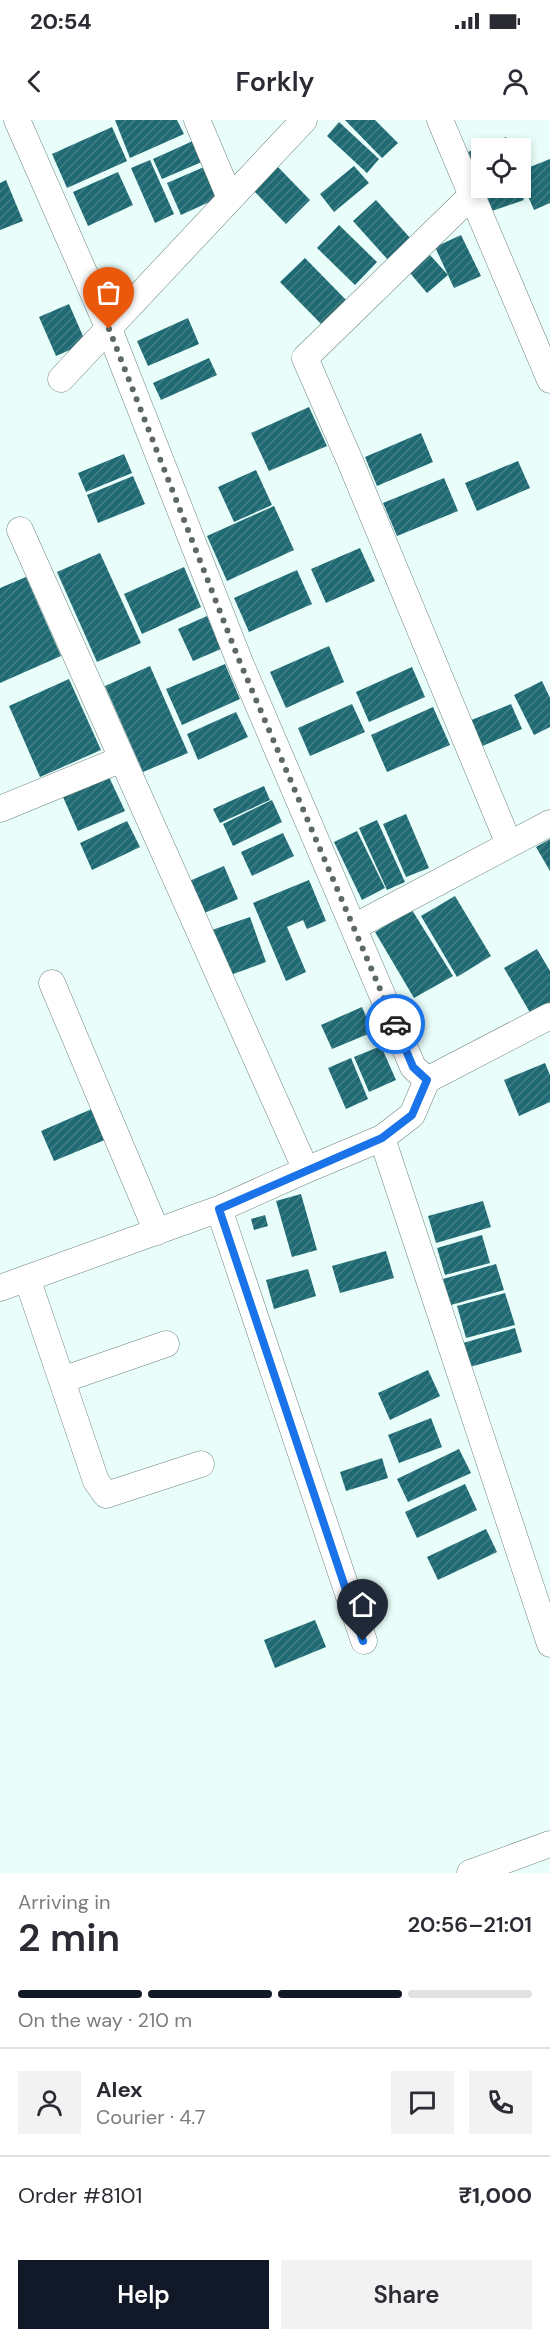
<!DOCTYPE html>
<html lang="en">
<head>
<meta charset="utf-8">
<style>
	body { margin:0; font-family:"DM Sans",sans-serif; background:#f2f2f3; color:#2b2b33; height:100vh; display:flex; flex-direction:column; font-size:22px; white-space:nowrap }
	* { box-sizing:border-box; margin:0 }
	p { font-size:20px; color:#7c7c81 }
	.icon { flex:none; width:33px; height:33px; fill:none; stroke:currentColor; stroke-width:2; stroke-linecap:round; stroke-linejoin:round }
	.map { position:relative; height:1753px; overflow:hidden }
	.drawer { display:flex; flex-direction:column; background:#fff; flex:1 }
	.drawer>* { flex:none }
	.tools { position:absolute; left:471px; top:18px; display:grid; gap:12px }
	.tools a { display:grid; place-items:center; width:60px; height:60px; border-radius:0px; background:#fff; box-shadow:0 3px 9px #0003; font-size:30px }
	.pin { position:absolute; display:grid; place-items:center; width:51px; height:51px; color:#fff; margin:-62px -26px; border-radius:50% 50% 50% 0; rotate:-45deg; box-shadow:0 0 6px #0007 }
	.pin .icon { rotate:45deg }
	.courier { position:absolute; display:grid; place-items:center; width:60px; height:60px; margin:-30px; border:4px solid #1a73e8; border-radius:50%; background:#fff; color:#222; box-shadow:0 2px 8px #0007 }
	.summary em { font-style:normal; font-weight:600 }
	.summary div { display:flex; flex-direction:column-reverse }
	.summary { display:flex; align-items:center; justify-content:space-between; height:102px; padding:0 18px }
	h1 { font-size:39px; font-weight:600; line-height:45px }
	.bar { display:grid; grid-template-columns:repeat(4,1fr); gap:9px 6px; align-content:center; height:72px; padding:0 18px }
	.bar i { height:8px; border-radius:4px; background:#e1e1e2 }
	.bar .on { background:#111827 }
	.bar p { grid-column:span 4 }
	.line { display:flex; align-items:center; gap:15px; padding:0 18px; border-top:2px solid #e1e1e2 }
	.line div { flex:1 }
	.round { display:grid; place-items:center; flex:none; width:63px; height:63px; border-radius:0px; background:#f2f2f3 }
	.button { display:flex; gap:12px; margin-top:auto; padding:12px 18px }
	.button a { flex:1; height:69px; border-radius:0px; background:#111827; color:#fff; font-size:24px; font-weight:600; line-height:69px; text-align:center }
	.button a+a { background:#f2f2f3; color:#2b2b33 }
	.status { display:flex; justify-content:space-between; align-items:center; height:42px; padding:0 30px; background:#fff; direction:ltr }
	.status svg { height:16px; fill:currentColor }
	header { display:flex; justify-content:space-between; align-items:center; height:78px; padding:0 18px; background:#fff; font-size:27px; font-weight:600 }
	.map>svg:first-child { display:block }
	.building { fill:url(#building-hatch) }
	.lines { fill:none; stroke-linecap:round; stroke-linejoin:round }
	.street-casing { stroke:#70837f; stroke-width:27 }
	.street { stroke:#fff; stroke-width:26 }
	.done { stroke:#5d6967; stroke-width:6; stroke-dasharray:0 10.8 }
	.route { stroke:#1a73e8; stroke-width:8 }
</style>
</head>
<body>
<div class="status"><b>20:54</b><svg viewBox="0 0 49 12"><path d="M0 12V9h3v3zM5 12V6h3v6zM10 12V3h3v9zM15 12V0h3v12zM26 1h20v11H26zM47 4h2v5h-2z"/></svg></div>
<header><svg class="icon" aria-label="back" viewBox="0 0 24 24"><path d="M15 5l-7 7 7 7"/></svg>Forkly<svg class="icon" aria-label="person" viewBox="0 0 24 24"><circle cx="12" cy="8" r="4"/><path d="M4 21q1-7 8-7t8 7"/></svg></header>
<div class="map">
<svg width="550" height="1753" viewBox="0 0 550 1753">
	<defs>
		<pattern id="building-hatch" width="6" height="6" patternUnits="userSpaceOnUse" patternTransform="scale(1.5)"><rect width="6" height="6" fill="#1f6a73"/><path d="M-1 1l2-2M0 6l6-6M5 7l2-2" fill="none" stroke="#457e85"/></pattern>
	</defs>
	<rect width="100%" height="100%" fill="#e9fefa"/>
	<path class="building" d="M115,0H177L184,14L130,38Z
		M345,0H375L398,23L382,38Z
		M339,2L379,39L367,53L327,16Z
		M112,7L127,41L67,68L52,34Z
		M506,17L511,28H482V58L478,59L468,32Z
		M195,20L204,41L162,59L153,39Z
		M550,39V83L534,90L520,58V51Z
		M150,40L174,94L155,103L131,48Z
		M277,46L310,80L286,104L252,69Z
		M354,46L369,63L334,92L320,74Z
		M204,47L218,78L181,95L167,63Z
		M118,52L133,85L88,106L73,72Z
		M6,60L23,101L0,110V63Z
		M484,68H519L524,80L492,91Z
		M376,80L411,119L388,140L353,101Z
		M339,105L377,142L355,165L317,128Z
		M461,115L481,156L454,168L435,127Z
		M430,135L448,155L427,173L410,153Z
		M305,138L349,183L324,207L280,162Z
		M69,184L86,223L56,236L39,197Z
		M188,198L199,224L148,246L137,221Z
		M209,238L217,255L161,280L153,263Z
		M309,287L327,326L269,351L251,313Z
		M421,313L433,342L377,366L365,337Z
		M124,334L132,353L86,372L78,353Z
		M518,341L530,368L477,391L465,363Z
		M256,350L272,385L234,402L218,367Z
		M133,356L145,384L98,403L87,375Z
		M444,358L458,391L397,416L383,383Z
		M274,386L294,430L227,461L207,416Z
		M360,428L375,461L326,483L311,449Z
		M100,433L141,523L97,542L57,452Z
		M184,447L201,487L142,514L124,474Z
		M297,450L312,484L249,512L234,478Z
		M26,457L61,536L0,563V468Z
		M207,496L221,529L193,541L178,509Z
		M329,526L344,562L286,588L270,552Z
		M225,544L240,579L182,605L166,569Z
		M150,546L188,633L143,652L105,566Z
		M412,547L425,577L369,602L356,572Z
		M69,559L101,630L40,657L9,586Z
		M542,561L550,578V607L534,615L514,575Z
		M352,584L365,612L310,636L298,608Z
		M511,584L522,609L480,627L469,601Z
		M433,587L450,625L387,652L371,615Z
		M236,592L248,617L198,640L187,614Z
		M109,657L125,691L78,711L63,677Z
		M264,666L270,680L220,703L213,689Z
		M272,680L282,702L233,726L223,704Z
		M406,694L429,748L406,757L383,704Z
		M377,700L405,762L387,770L359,708Z
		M127,701L140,727L92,750L80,723Z
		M357,711L385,768L362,780L334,722Z
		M283,713L294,736L252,756L241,732Z
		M550,719V751L536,727Z
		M224,746L238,779L202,794L187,762Z
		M309,760L326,801L307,809L303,800L287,807L306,852L286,861L253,783Z
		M455,776L491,836L457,857L421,796Z
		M412,790L453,856L414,878L375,812Z
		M250,797L266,842L225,857L209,811Z
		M537,829L550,851V885L532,896L504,848Z
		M362,887L373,912L332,929L321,905Z
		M381,926L396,960L369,972L354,937Z
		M351,938L368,979L346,989L328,948Z
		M545,943L550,955V982L519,996L504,960Z
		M94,988L107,1019L54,1041L41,1011Z
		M301,1074L317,1130L292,1137L276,1081Z
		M483,1081L491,1107L436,1123L428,1096Z
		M265,1095L268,1106L254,1110L251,1099Z
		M482,1115L490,1143L445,1155L437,1128Z
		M386,1131L394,1158L340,1173L332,1146Z
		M496,1144L504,1170L451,1185L443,1159Z
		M308,1149L316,1176L274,1189L266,1160Z
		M505,1173L515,1205L466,1218L457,1186Z
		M515,1208L522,1232L470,1247L463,1223Z
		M428,1250L440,1276L390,1300L378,1273Z
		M431,1298L442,1327L399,1343L388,1315Z
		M459,1329L471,1353L408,1382L397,1359Z
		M382,1338L388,1358L346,1371L340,1352Z
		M465,1364L477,1390L417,1418L405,1392Z
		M486,1409L497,1432L438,1460L427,1437Z
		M315,1500L326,1527L275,1548L264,1520Z"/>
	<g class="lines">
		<g class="street-casing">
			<path id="street" d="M17,0L109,209L239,540L413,947L427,960
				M197,0L230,78
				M440,0L550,260
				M472,75L305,238L350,341L509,724
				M61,259L304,0
				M20,410L306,1050L382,1018L412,995L427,960L550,896
				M0,689L122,639
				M354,807L550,703
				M52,863L157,1112
				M382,1018L550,1524
				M306,1050L219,1089L364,1521
				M27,1158L96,1361L106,1375L201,1344
				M0,1168L219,1089
				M62,1260L166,1224
				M470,1753L550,1724"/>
		</g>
		<use href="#street" class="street"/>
	</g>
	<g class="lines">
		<path class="done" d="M109,209L239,540L395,904"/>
		<path class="route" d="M363,1521L219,1089L382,1018L412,995L427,960L413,947L395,904"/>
	</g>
</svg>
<div class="tools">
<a><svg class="icon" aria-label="locate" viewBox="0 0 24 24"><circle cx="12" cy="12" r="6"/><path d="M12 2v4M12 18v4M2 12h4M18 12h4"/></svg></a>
</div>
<div class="pin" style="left:109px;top:209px;background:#ea580c"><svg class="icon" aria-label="bag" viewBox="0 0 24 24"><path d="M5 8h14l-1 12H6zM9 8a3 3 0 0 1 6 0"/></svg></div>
<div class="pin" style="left:363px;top:1521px;background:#1f2937"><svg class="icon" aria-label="home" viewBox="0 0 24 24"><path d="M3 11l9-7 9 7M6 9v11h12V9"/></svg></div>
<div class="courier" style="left:395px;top:904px"><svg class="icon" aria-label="car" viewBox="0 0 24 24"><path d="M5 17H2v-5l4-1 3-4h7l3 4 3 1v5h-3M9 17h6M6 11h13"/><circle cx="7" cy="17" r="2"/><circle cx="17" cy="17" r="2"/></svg></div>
</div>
<section class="drawer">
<div class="summary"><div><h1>2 min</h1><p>Arriving in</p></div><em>20:56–21:01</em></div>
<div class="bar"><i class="on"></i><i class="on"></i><i class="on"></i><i></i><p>On the way · 210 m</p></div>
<div class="line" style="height:108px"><a class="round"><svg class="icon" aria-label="person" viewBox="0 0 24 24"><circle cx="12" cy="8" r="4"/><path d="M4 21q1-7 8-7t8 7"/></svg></a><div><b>Alex</b><p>Courier · 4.7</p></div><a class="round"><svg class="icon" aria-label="chat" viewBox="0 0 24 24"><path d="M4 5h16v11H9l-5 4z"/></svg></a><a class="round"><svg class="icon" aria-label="phone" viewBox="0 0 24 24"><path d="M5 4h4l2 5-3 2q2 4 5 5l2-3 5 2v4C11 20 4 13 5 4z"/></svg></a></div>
<div class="line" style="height:78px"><div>Order #8101</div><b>₹1,000</b></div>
<div class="button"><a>Help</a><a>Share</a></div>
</section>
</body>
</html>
